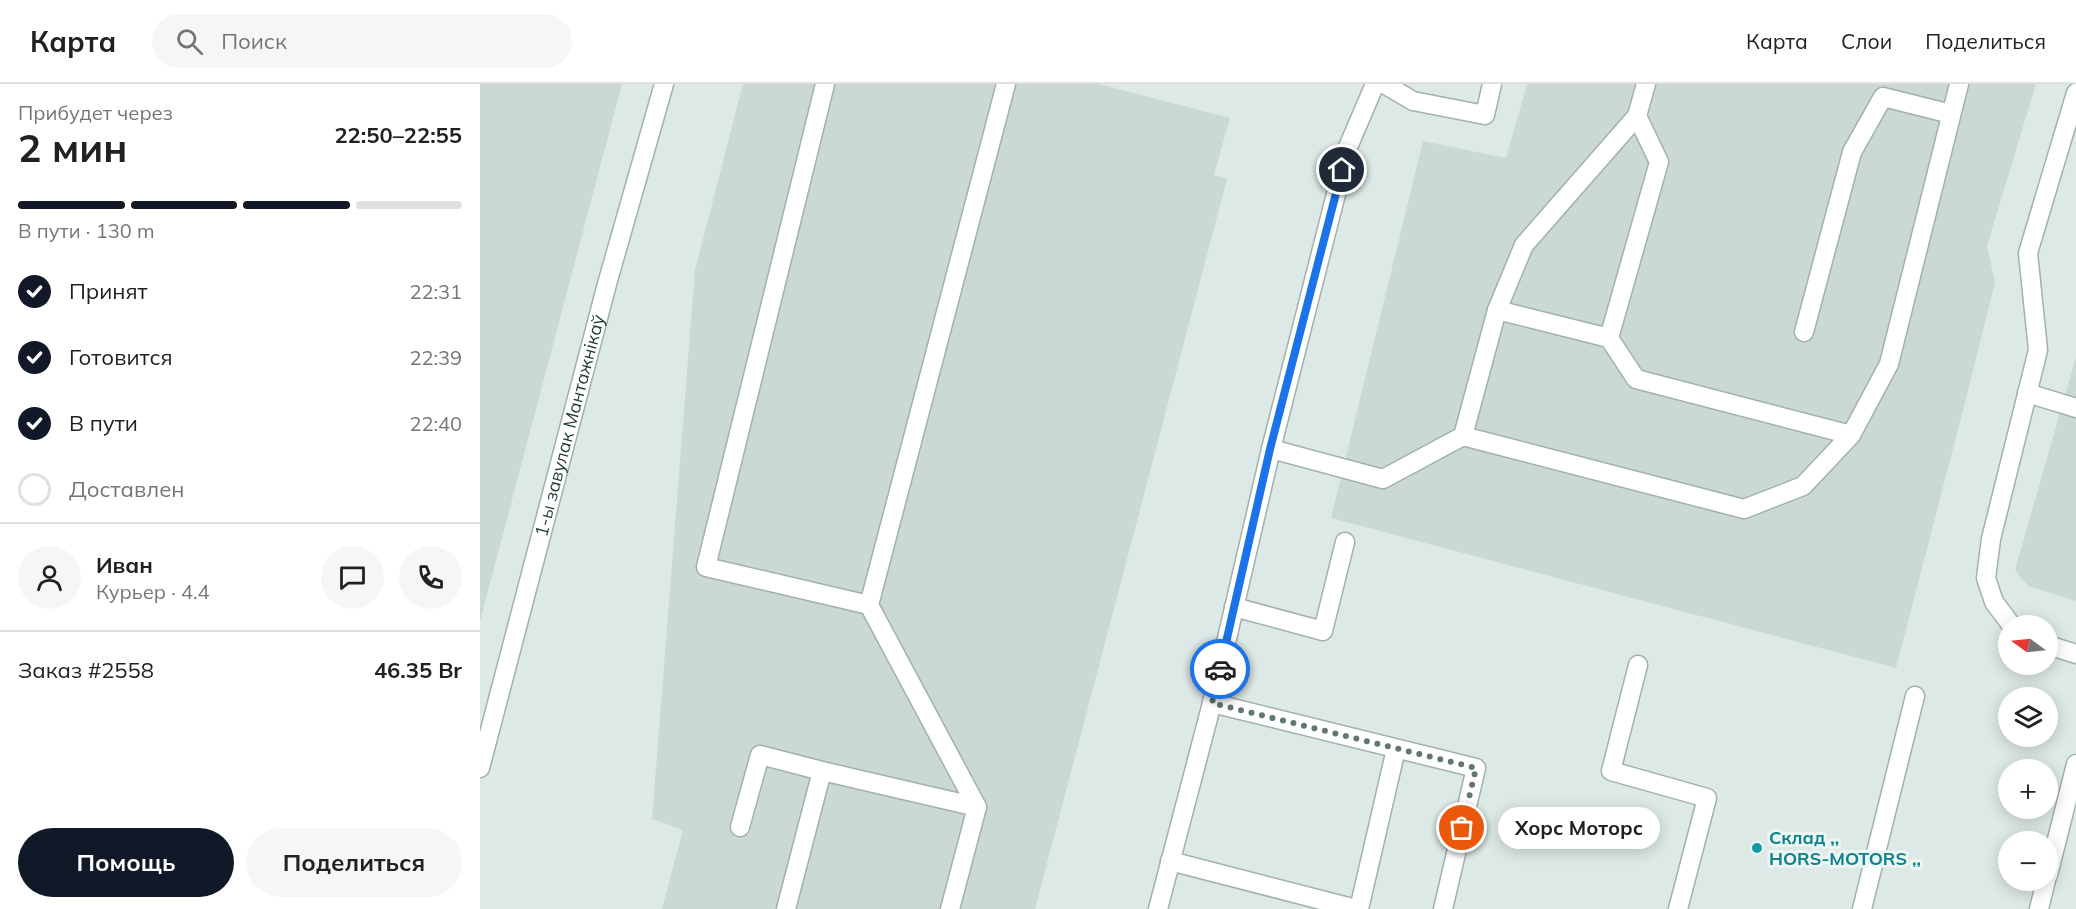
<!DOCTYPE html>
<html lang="ru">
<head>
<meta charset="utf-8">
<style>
	body { margin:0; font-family:Mulish,sans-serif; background:#f6f6f6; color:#202124; height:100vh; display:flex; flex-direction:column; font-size:22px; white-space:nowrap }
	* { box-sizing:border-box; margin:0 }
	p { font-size:20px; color:#757577 }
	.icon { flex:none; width:33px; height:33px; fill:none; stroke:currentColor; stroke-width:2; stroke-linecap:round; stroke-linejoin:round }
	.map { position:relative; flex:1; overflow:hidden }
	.panel { display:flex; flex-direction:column; background:#fff; width:480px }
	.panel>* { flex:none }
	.needle { width:39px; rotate:285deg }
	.fabs { position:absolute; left:1518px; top:531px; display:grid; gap:12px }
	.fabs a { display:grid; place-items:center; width:60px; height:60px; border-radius:50%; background:#fff; box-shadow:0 3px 15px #0003; font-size:30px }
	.pin { position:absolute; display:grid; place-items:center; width:51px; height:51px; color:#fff; margin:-26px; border:3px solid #fff; border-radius:50%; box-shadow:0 2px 6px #0007 }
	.courier { position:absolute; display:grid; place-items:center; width:60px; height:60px; margin:-30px; border:4px solid #1a73e8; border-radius:50%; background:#fff; color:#222; box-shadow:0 2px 8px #0007 }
	.bubble { position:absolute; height:42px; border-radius:21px; background:#fff; box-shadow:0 3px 15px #0003; font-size:20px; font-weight:700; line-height:42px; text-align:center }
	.summary em { font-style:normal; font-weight:700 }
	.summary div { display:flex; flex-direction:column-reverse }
	.summary { display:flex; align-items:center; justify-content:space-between; height:102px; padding:0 18px }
	h1 { font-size:39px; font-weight:700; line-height:45px }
	.bar { display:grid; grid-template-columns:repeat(4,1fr); gap:9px 6px; align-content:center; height:72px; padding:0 18px }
	.bar i { height:8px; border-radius:4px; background:#e0e0e0 }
	.bar .current { background:#111827 }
	.bar p { grid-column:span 4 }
	.line { display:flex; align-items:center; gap:15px; padding:0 18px; border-top:2px solid #e0e0e0 }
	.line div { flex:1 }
	.round { display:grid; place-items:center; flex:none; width:63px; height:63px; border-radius:32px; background:#f6f6f6 }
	ol { padding:0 18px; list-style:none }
	li { display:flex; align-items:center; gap:18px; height:66px }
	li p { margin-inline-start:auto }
	li .icon { padding:6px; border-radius:50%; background:#111827; color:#fff; stroke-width:4 }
	li:last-child { color:#757577 }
	li i { width:33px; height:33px; border:3px solid #e0e0e0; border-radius:50% }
	.cta { display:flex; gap:12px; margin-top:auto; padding:12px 18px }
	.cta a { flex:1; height:69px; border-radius:36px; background:#111827; color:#fff; font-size:24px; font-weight:700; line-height:69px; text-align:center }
	.cta a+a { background:#f6f6f6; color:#202124 }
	header { display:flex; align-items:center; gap:36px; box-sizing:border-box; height:84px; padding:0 30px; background:#fff; border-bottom:2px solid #e0e0e0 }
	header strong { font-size:28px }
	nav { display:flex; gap:33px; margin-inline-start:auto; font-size:21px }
	.search { width:420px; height:54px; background:#f6f6f6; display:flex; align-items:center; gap:15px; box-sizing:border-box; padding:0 21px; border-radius:33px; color:#757577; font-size:22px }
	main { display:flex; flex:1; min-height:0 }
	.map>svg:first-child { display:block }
	.built { fill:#cbd9d5 }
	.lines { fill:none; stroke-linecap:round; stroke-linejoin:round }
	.minor-casing { stroke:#a0b1ae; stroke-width:21 }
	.minor { stroke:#fff; stroke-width:18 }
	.done { stroke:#617774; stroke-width:6; stroke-dasharray:0 10.8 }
	.route { stroke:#1a73e8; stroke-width:8 }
	.culture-dot { fill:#0f9aa8; stroke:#edf6f3; stroke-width:2 }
	.labels { text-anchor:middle; stroke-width:6; stroke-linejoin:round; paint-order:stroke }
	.street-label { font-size:18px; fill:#1e3936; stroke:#edf6f3 }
	.culture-label { font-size:18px; font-weight:bold; fill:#0d838f; stroke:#edf6f3; text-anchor:start }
</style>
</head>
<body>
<header>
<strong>Карта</strong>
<div class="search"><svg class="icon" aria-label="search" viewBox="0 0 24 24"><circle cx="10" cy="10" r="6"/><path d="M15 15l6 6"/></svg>Поиск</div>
<nav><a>Карта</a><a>Слои</a><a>Поделиться</a></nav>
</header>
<main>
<section class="panel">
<div class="summary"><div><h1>2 мин</h1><p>Прибудет через</p></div><em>22:50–22:55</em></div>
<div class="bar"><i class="current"></i><i class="current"></i><i class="current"></i><i></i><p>В пути · 130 m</p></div>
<ol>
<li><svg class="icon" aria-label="check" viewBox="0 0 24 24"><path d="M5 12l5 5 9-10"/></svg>Принят<p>22:31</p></li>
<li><svg class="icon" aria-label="check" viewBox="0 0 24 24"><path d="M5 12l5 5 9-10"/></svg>Готовится<p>22:39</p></li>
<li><svg class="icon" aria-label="check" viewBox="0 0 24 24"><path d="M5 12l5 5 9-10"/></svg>В пути<p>22:40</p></li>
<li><i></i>Доставлен</li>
</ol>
<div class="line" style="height:108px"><a class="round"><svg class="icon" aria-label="person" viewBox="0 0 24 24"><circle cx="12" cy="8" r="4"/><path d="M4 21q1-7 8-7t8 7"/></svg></a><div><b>Иван</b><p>Курьер · 4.4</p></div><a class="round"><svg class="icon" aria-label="chat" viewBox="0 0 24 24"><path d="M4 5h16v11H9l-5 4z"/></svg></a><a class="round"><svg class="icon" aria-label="phone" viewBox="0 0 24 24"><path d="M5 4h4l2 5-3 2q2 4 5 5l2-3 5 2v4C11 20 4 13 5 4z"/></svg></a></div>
<div class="line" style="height:78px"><div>Заказ #2558</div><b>46.35 Br</b></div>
<div class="cta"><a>Помощь</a><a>Поделиться</a></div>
</section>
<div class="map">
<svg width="1596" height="825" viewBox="0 0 1596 825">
	<rect width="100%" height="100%" fill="#dde9e6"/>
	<path class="built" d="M0,0H142L0,537Z
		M263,0H619L750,34L734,91L747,95L555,825H182L203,746L172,735L215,186Z
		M1047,0H1556L1507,162L1515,199L1487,311L1416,584L851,434L943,57L1026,74Z
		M1596,273V517L1548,502L1535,486Z"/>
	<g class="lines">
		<g class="minor-casing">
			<g id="minor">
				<path d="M345,0L226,483L389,521"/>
				<path d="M904,0L933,17L1005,31L1012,0"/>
				<path d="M1166,0L1157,32L1044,161L1017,226L983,352L1264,425L1323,402L1371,351L1409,280L1479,0"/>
				<path d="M1157,32L1179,78L1129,254L1156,295L1371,351"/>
				<path d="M1017,226L1129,254"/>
				<path d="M1324,248L1372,68L1403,13L1471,30"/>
				<path d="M1547,309L1596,324"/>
				<path d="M791,365L903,395L983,352"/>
				<path d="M754,523L843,547L865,458"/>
				<path d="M1532,542L1514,518L1506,494L1511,455L1558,266L1548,169L1596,9"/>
				<path d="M1568,561L1596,570"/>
				<path d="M1158,581L1131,687L1227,714L1198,825"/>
				<path d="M732,619L996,684L963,825"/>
				<path id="s1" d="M0,684L127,200L184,0"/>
				<path d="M260,743L280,671L342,687"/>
				<path d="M690,777L876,825"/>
				<path d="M1568,791L1596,680"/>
				<path d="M306,825L342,687L497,723"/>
				<path d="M470,825L497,723L389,521L526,0"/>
				<path d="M678,825L732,619L791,365L868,63L895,0"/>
				<path d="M879,825L916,665"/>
				<path d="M1382,825L1435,612"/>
				<path d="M1559,825L1566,796"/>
			</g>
		</g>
		<use href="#minor" class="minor"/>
	</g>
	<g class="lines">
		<path class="done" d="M740,585L732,619L996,684L982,744"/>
		<path class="route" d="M740,585L790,365L862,86"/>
	</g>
	<circle class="culture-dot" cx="1277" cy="764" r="6"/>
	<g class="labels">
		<g class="street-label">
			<text dy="6" stroke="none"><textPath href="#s1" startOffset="354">1-ы завулак Мантажнікаў</textPath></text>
		</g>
		<g class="culture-label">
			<text x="1289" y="760">Склад ,,<tspan x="1289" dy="21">HORS-MOTORS ,,</tspan></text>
		</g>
	</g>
</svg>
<div class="fabs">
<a><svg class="needle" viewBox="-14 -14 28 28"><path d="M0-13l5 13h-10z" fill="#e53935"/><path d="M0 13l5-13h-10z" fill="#757577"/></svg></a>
<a><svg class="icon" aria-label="layers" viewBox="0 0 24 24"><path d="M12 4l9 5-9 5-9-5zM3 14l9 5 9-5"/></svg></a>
<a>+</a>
<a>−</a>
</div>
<div class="pin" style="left:982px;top:744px;background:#ea580c"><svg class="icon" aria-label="bag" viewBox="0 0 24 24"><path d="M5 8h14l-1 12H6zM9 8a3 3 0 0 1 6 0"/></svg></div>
<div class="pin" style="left:862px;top:86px;background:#1f2937"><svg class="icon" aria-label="home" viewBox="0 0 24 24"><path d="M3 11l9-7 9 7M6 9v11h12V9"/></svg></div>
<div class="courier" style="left:740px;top:585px"><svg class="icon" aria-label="car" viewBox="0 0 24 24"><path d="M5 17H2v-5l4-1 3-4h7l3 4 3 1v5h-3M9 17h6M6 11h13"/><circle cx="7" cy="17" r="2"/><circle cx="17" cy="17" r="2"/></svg></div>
<div class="bubble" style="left:1018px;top:723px;width:162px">Хорс Моторс</div>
</div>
</main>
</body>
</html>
